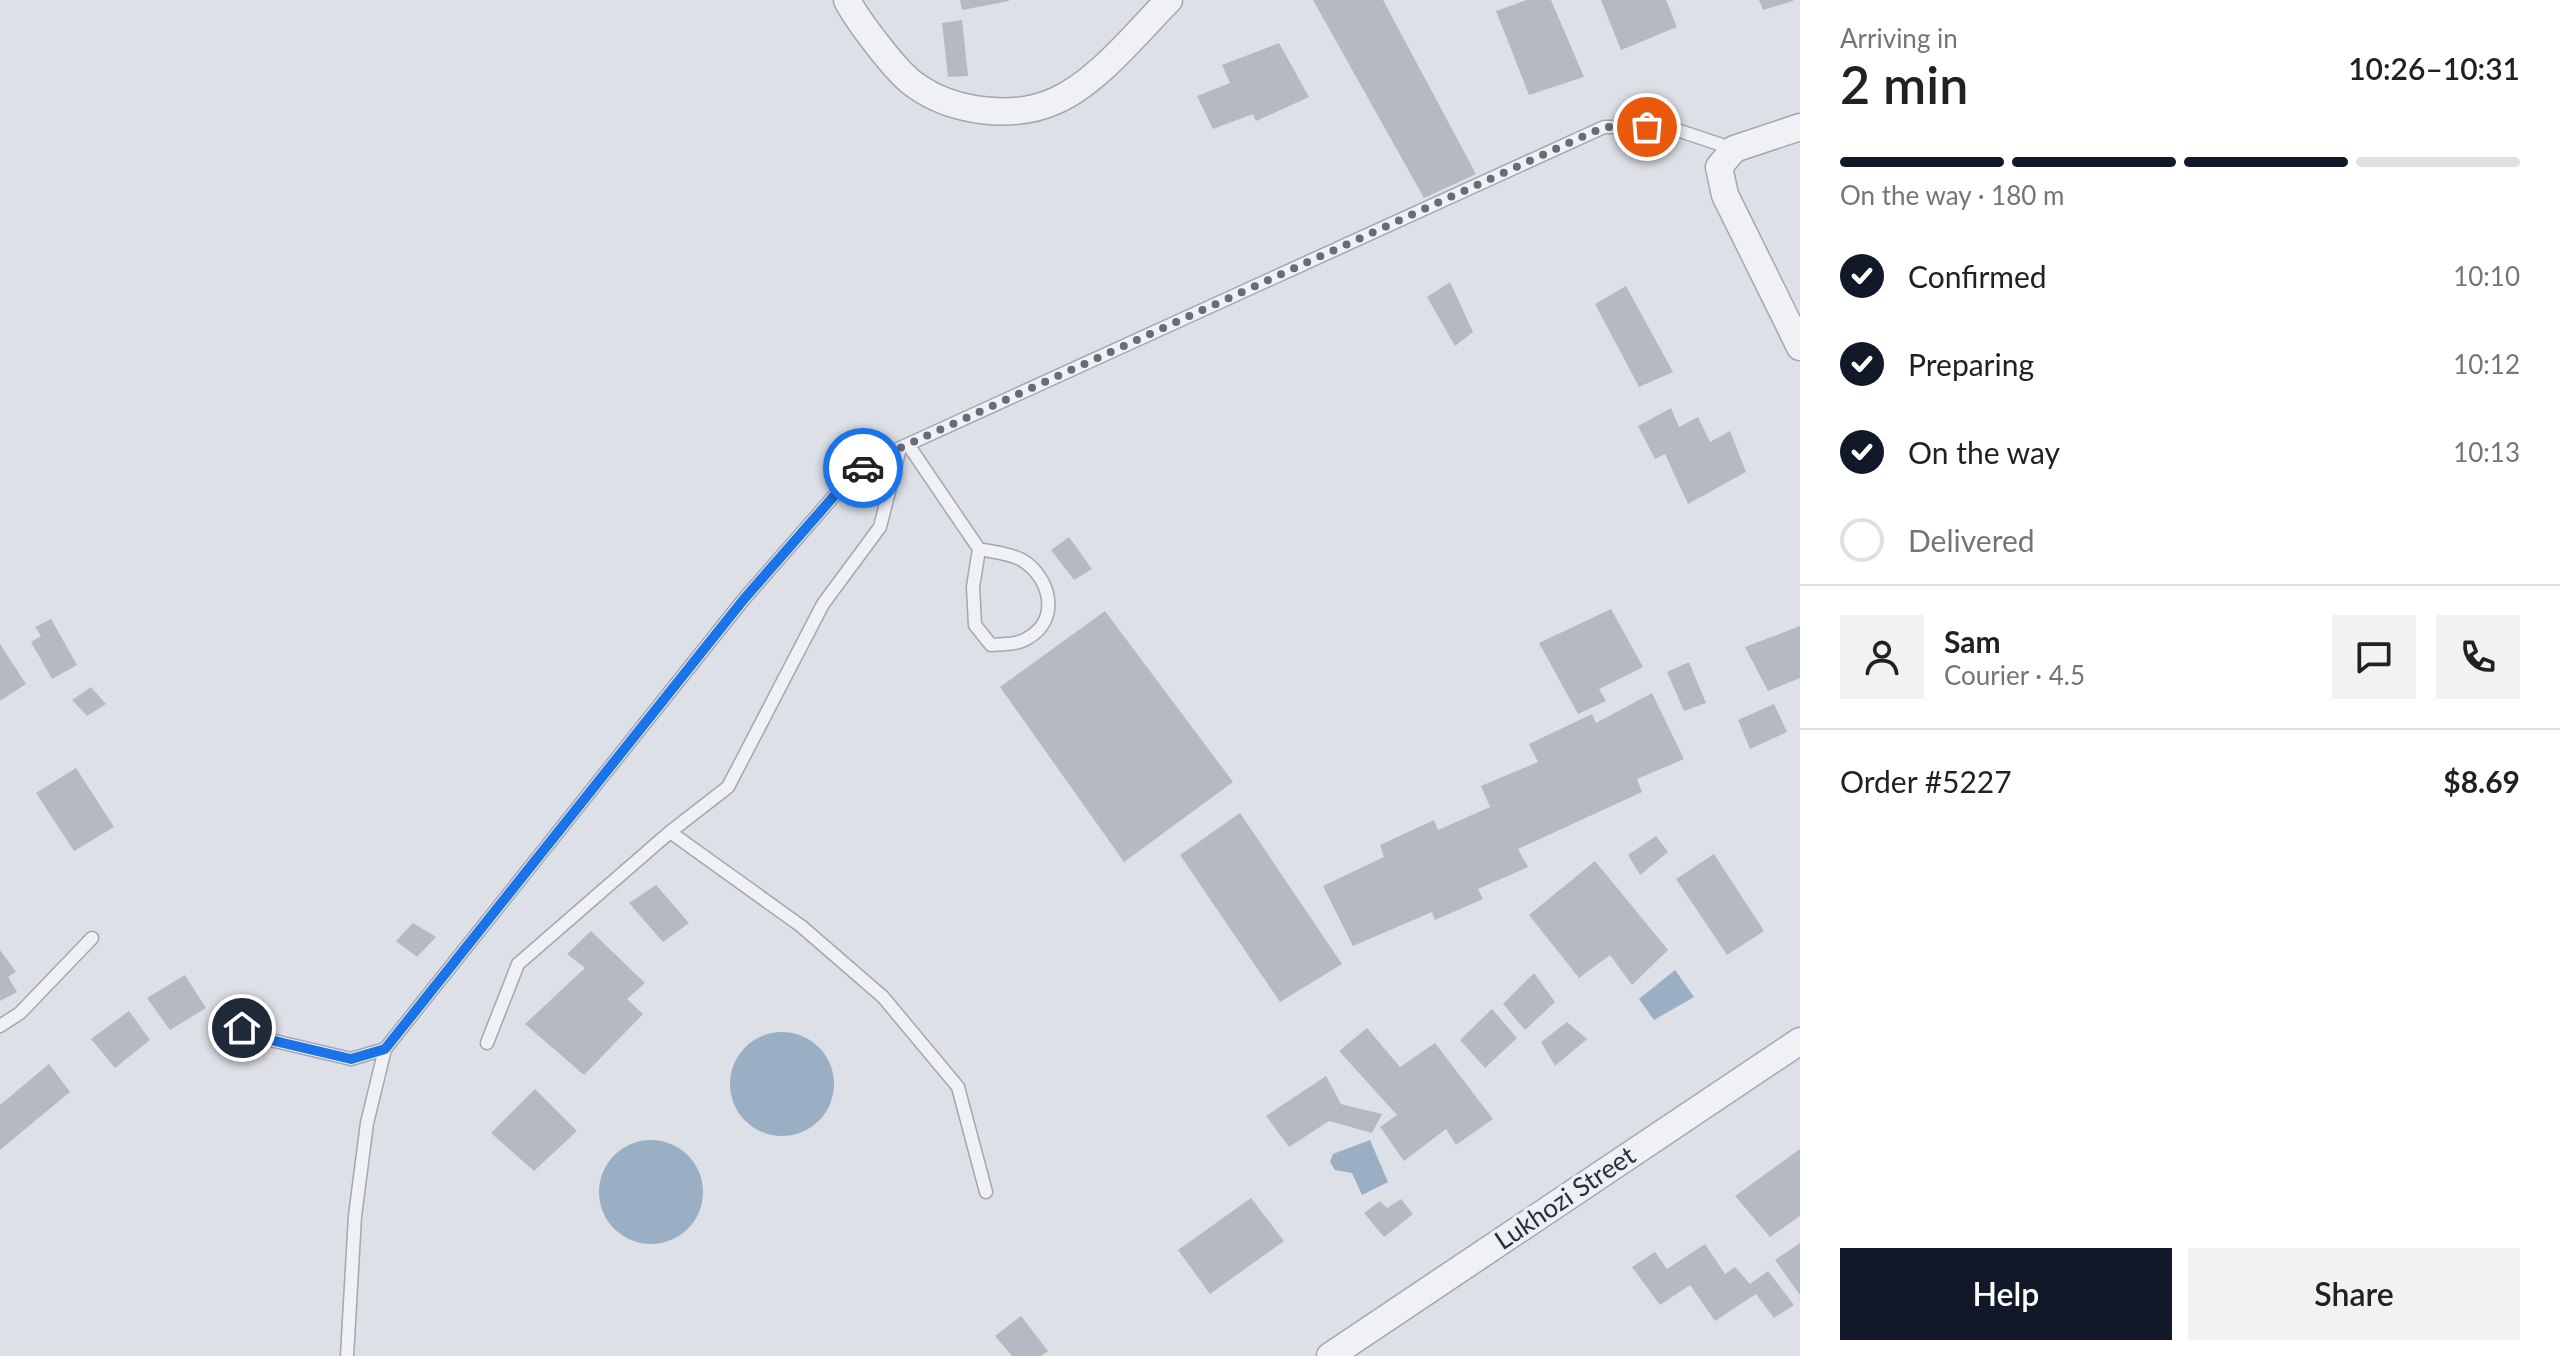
<!DOCTYPE html>
<html lang="en">
<head>
<meta charset="utf-8">
<style>
	body { margin:0; font-family:Lato,sans-serif; background:#f2f2f2; color:#202124; height:100vh; display:flex; flex-direction:column; font-size:30px; white-space:nowrap }
	* { box-sizing:border-box; margin:0 }
	p { font-size:26px; color:#757577 }
	.icon { flex:none; width:44px; height:44px; fill:none; stroke:currentColor; stroke-width:2; stroke-linecap:round; stroke-linejoin:round }
	.map { position:relative; flex:1; overflow:hidden }
	.drawer { display:flex; flex-direction:column; background:#fff; width:760px }
	.drawer>* { flex:none }
	.pin { position:absolute; display:grid; place-items:center; width:68px; height:68px; color:#fff; margin:-34px; border:4px solid #fff; border-radius:50%; box-shadow:0 2px 8px #0007 }
	.courier { position:absolute; display:grid; place-items:center; width:80px; height:80px; margin:-40px; border:6px solid #1a73e8; border-radius:50%; background:#fff; color:#222; box-shadow:0 2px 10px #0007 }
	.summary em { font-style:normal; font-weight:600 }
	.summary div { display:flex; flex-direction:column-reverse }
	.summary { display:flex; align-items:center; justify-content:space-between; height:136px; padding:0 40px }
	h1 { font-size:52px; font-weight:600; line-height:60px }
	.bar { display:grid; grid-template-columns:repeat(4,1fr); gap:12px 8px; align-content:center; height:96px; padding:0 40px }
	.bar i { height:10px; border-radius:6px; background:#e0e0e0 }
	.bar .selected { background:#111827 }
	.bar p { grid-column:span 4 }
	.line { display:flex; align-items:center; gap:20px; padding:0 40px; border-top:2px solid #e0e0e0 }
	.line div { flex:1 }
	.round { display:grid; place-items:center; flex:none; width:84px; height:84px; border-radius:0px; background:#f2f2f2 }
	ol { padding:0 40px; list-style:none }
	li { display:flex; align-items:center; gap:24px; height:88px }
	li p { margin-inline-start:auto }
	li .icon { padding:8px; border-radius:50%; background:#111827; color:#fff; stroke-width:4 }
	li:last-child { color:#757577 }
	li i { width:44px; height:44px; border:4px solid #e0e0e0; border-radius:50% }
	.button { display:flex; gap:16px; margin-top:auto; padding:16px 40px }
	.button a { flex:1; height:92px; border-radius:0px; background:#111827; color:#fff; font-size:32px; font-weight:600; line-height:92px; text-align:center }
	.button a+a { background:#f2f2f2; color:#202124 }
	main { display:flex; flex:1; min-height:0 }
	.map>svg:first-child { display:block }
	.water { fill:#9aaec4 }
	.building { fill:#b5bac2 }
	.lines { fill:none; stroke-linecap:round; stroke-linejoin:round }
	.lane-casing { stroke:#a3a7b0; stroke-width:15 }
	.street-casing { stroke:#a3a7b0; stroke-width:29 }
	.lane { stroke:#eff1f5; stroke-width:12 }
	.street { stroke:#eff1f5; stroke-width:26 }
	.done { stroke:#676d78; stroke-width:8; stroke-dasharray:0 14.4 }
	.route { stroke:#1a73e8; stroke-width:10 }
	.labels { text-anchor:middle; stroke-width:7; stroke-linejoin:round; paint-order:stroke }
	.street-label { font-size:26px; fill:#282f3c; stroke:#eceff4 }
</style>
</head>
<body>
<main>
<div class="map">
<svg width="1800" height="1356" viewBox="0 0 1800 1356">
	<rect width="100%" height="100%" fill="#dde0e6"/>
	<path class="water" d="M1675,970L1694,997L1654,1020L1639,999Z
		M730 1084a52 52 0 1 1 104 0a52 52 0 1 1-104 0Z
		M1370,1140L1388,1182L1362,1195L1352,1173L1335,1170L1330,1162L1333,1154Z
		M599 1192a52 52 0 1 1 104 0a52 52 0 1 1-104 0Z"/>
	<path class="building" d="M960,0H1009V1L962,10Z
		M1313,0H1383L1476,174L1424,198Z
		M1527,0H1551L1584,77L1529,95L1496,11Z
		M1601,0H1666L1677,27L1621,50Z
		M1759,0H1793V1L1763,10Z
		M962,20L968,76L948,77L942,23Z
		M1279,43L1309,97L1256,121L1253,114L1213,129L1197,96L1230,83L1222,65Z
		M1450,282L1473,332L1455,346L1427,297Z
		M1626,286L1673,372L1639,387L1595,304Z
		M1671,408L1679,427L1698,417L1710,442L1730,431L1746,472L1688,504L1665,454L1655,459L1638,426Z
		M1069,537L1092,569L1074,580L1051,550Z
		M1611,609L1643,667L1599,689L1606,701L1578,714L1539,643Z
		M1105,611L1233,782L1124,862L1000,687Z
		M51,619L77,665L52,679L31,642L41,636L35,627Z
		M1800,626V678L1768,691L1745,647Z
		M0,644L26,684L0,701Z
		M1689,662L1706,703L1684,711L1667,672Z
		M91,687L106,704L87,716L72,700Z
		M1652,693L1684,759L1637,779L1642,792L1518,849L1528,867L1478,889L1483,899L1435,920L1432,912L1353,946L1323,886L1384,857L1380,845L1434,820L1438,830L1490,807L1481,786L1538,762L1529,744L1592,714L1596,723Z
		M1774,704L1787,732L1750,749L1738,720Z
		M76,768L114,827L74,851L36,793Z
		M1240,813L1342,964L1280,1002L1180,855Z
		M1656,836L1668,852L1640,875L1628,855Z
		M1714,854L1764,931L1727,955L1676,879Z
		M1595,861L1668,950L1632,985L1610,955L1579,978L1529,915Z
		M656,885L689,923L663,942L629,903Z
		M413,923L436,937L417,957L396,941Z
		M591,931L645,983L627,999L643,1014L584,1075L525,1024L585,968L567,954Z
		M0,950L16,972L8,977L17,992L0,1001Z
		M1534,973L1555,1002L1525,1030L1503,1004Z
		M185,975L206,1008L170,1030L147,998Z
		M1492,1009L1517,1038L1485,1068L1460,1040Z
		M129,1011L150,1040L115,1068L91,1039Z
		M1567,1022L1587,1039L1555,1066L1541,1042Z
		M1367,1028L1400,1067L1435,1043L1493,1119L1456,1145L1446,1129L1404,1161L1380,1127L1397,1115L1339,1051Z
		M49,1064L70,1092L0,1150V1105Z
		M1326,1076L1341,1104L1382,1114L1372,1133L1329,1121L1289,1147L1266,1116Z
		M535,1089L577,1131L534,1171L491,1133Z
		M1800,1149V1216L1770,1237L1735,1196Z
		M1251,1198L1284,1241L1210,1294L1178,1250Z
		M1401,1199L1413,1214L1384,1237L1364,1213L1380,1201L1387,1208Z
		M1800,1243V1295L1775,1260Z
		M1705,1244L1725,1274L1735,1267L1750,1284L1768,1271L1794,1305L1774,1318L1756,1294L1715,1321L1690,1285L1660,1305L1632,1267L1655,1252L1667,1269Z
		M1021,1316L1048,1351L1041,1356H1012L995,1336Z"/>
	<g class="lines">
		<g class="lane-casing">
			<path id="lane" d="M909,446L979,549L973,587L975,625L991,645C1004,644 1017,645 1028,638C1061,619 1050,577 1022,560C1009,553 993,552 979,549
				M670,832L801,926L883,997L958,1087L986,1192
				M222,1018L262,1038L351,1059L385,1049
				M0,1026L20,1013L92,938
				M487,1043L518,964L670,832L728,787L823,604L880,527L900,448
				M347,1356L355,1216L367,1123L385,1049L744,599L855,472L900,448L1604,127H1668L1734,149"/>
		</g>
		<g class="street-casing">
			<path id="street" d="M847,0C857,20 897,73 915,85C952,112 1013,120 1055,101C1097,83 1137,32 1169,0
				M1800,127L1734,149L1719,167L1725,195L1800,347
				M1330,1356L1800,1041"/>
		</g>
		<use href="#lane" class="lane"/>
		<use href="#street" class="street"/>
	</g>
	<g class="lines">
		<path class="done" d="M863,468L900,448L1604,127H1647"/>
		<path class="route" d="M242,1028L262,1038L351,1059L385,1049L744,599L855,472L863,468"/>
	</g>
	<g class="labels">
		<g class="street-label">
			<text transform="translate(1565 1198) rotate(-34)" y="9">Lukhozi Street</text>
		</g>
	</g>
</svg>
<div class="pin" style="left:1647px;top:127px;background:#ea580c"><svg class="icon" aria-label="bag" viewBox="0 0 24 24"><path d="M5 8h14l-1 12H6zM9 8a3 3 0 0 1 6 0"/></svg></div>
<div class="pin" style="left:242px;top:1028px;background:#1f2937"><svg class="icon" aria-label="home" viewBox="0 0 24 24"><path d="M3 11l9-7 9 7M6 9v11h12V9"/></svg></div>
<div class="courier" style="left:863px;top:468px"><svg class="icon" aria-label="car" viewBox="0 0 24 24"><path d="M5 17H2v-5l4-1 3-4h7l3 4 3 1v5h-3M9 17h6M6 11h13"/><circle cx="7" cy="17" r="2"/><circle cx="17" cy="17" r="2"/></svg></div>
</div>
<section class="drawer">
<div class="summary"><div><h1>2 min</h1><p>Arriving in</p></div><em>10:26–10:31</em></div>
<div class="bar"><i class="selected"></i><i class="selected"></i><i class="selected"></i><i></i><p>On the way · 180 m</p></div>
<ol>
<li><svg class="icon" aria-label="check" viewBox="0 0 24 24"><path d="M5 12l5 5 9-10"/></svg>Confirmed<p>10:10</p></li>
<li><svg class="icon" aria-label="check" viewBox="0 0 24 24"><path d="M5 12l5 5 9-10"/></svg>Preparing<p>10:12</p></li>
<li><svg class="icon" aria-label="check" viewBox="0 0 24 24"><path d="M5 12l5 5 9-10"/></svg>On the way<p>10:13</p></li>
<li><i></i>Delivered</li>
</ol>
<div class="line" style="height:144px"><a class="round"><svg class="icon" aria-label="person" viewBox="0 0 24 24"><circle cx="12" cy="8" r="4"/><path d="M4 21q1-7 8-7t8 7"/></svg></a><div><b>Sam</b><p>Courier · 4.5</p></div><a class="round"><svg class="icon" aria-label="chat" viewBox="0 0 24 24"><path d="M4 5h16v11H9l-5 4z"/></svg></a><a class="round"><svg class="icon" aria-label="phone" viewBox="0 0 24 24"><path d="M5 4h4l2 5-3 2q2 4 5 5l2-3 5 2v4C11 20 4 13 5 4z"/></svg></a></div>
<div class="line" style="height:104px"><div>Order #5227</div><b>$8.69</b></div>
<div class="button"><a>Help</a><a>Share</a></div>
</section>
</main>
</body>
</html>
